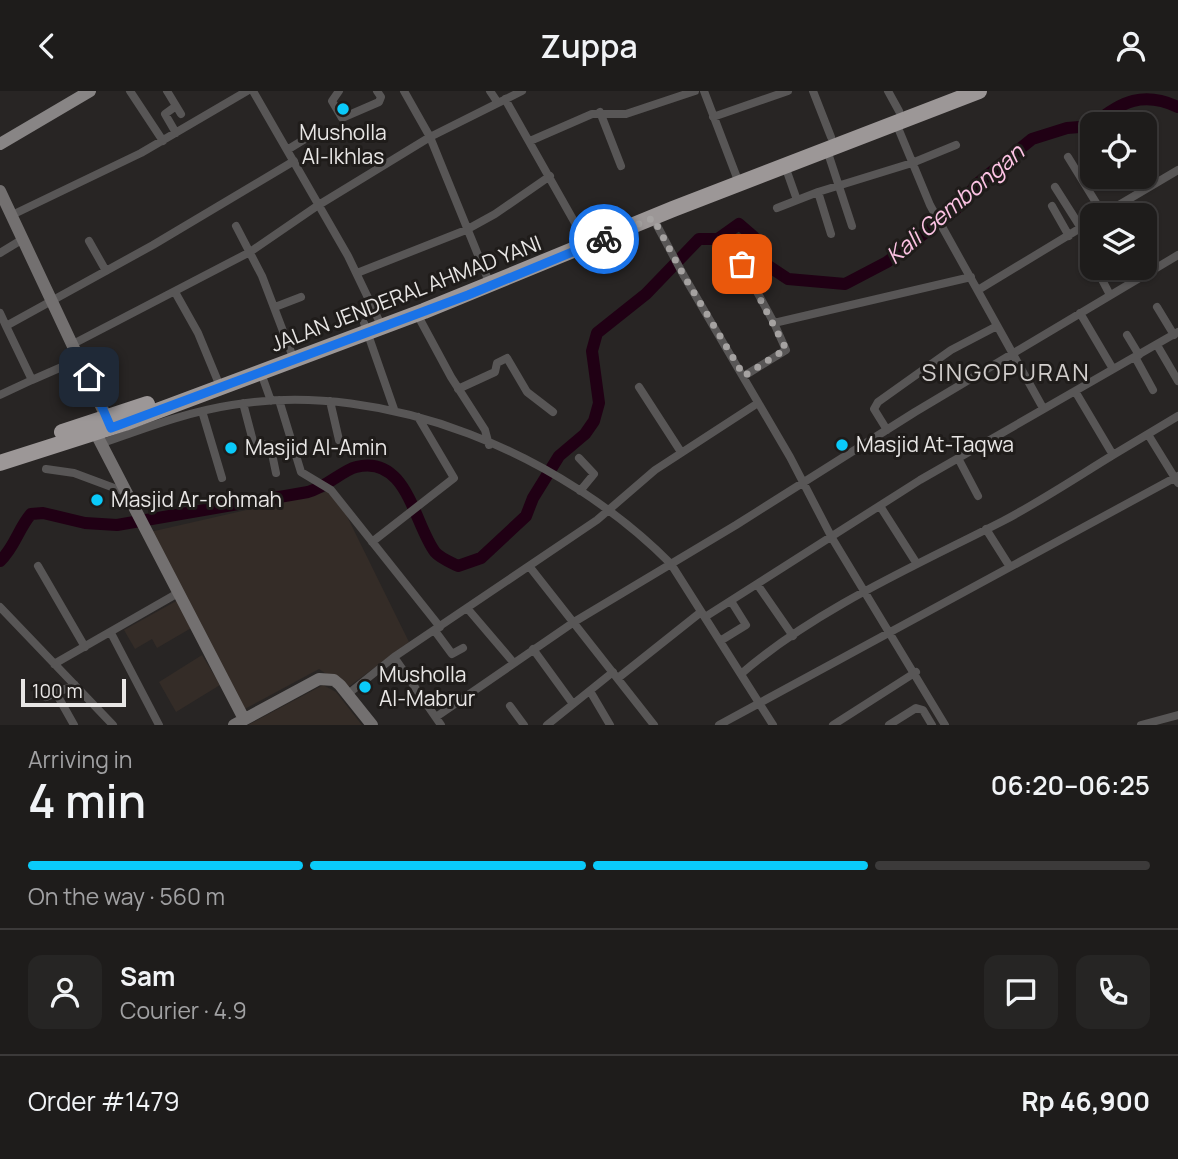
<!DOCTYPE html>
<html lang="en">
<head>
<meta charset="utf-8">
<style>
	body { margin:0; font-family:Manrope,sans-serif; background:#262524; color:#f1f3f6; height:100vh; display:flex; flex-direction:column; font-size:26px; white-space:nowrap }
	* { box-sizing:border-box; margin:0 }
	p { font-size:23px; color:#a1a1a3 }
	.icon { flex:none; width:38px; height:38px; fill:none; stroke:currentColor; stroke-width:2; stroke-linecap:round; stroke-linejoin:round }
	.map { position:relative; height:634px; overflow:hidden }
	.panel { display:flex; flex-direction:column; background:#1e1c1b; flex:1 }
	.panel>* { flex:none }
	.fabs { position:absolute; left:1080px; top:21px; display:grid; gap:14px }
	.fabs a { display:grid; place-items:center; width:77px; height:77px; border-radius:14px; background:#1e1c1b; box-shadow:0 2px 5px #0004,0 0 0 2px #3c3a3a; font-size:35px }
	.scale { position:absolute; left:21px; bottom:18px; width:105px; box-sizing:border-box; padding-left:7px; border:4px solid #e8e6e5; border-top:0; font-size:19px; line-height:24px; white-space:nowrap; color:#e8e6e5; -webkit-text-stroke:5px #1f1c1a; paint-order:stroke }
	.pin { position:absolute; display:grid; place-items:center; width:60px; height:60px; color:#fff; margin:-30px; border-radius:14px; box-shadow:0 4px 10px #0006 }
	.courier { position:absolute; display:grid; place-items:center; width:70px; height:70px; margin:-35px; border:5px solid #1a73e8; border-radius:50%; background:#fff; color:#222; box-shadow:0 2px 9px #0007 }
	.head em { font-style:normal; font-weight:600 }
	.head div { display:flex; flex-direction:column-reverse }
	.head { display:flex; align-items:center; justify-content:space-between; height:119px; padding:0 28px }
	h1 { font-size:46px; font-weight:600; line-height:52px }
	.bar { display:grid; grid-template-columns:repeat(4,1fr); gap:10px 7px; align-content:center; height:84px; padding:0 28px }
	.bar i { height:9px; border-radius:5px; background:#3c3a3a }
	.bar .on { background:#0acafa }
	.bar p { grid-column:span 4 }
	.line { display:flex; align-items:center; gap:18px; padding:0 28px; border-top:2px solid #3c3a3a }
	.line div { flex:1 }
	.round { display:grid; place-items:center; flex:none; width:74px; height:74px; border-radius:14px; background:#262524 }
	header { display:flex; justify-content:space-between; align-items:center; height:91px; padding:0 28px; background:#1e1c1b; font-size:32px; font-weight:600 }
	.map>svg:first-child { display:block }
	.built { fill:#342c27 }
	.lines { fill:none; stroke-linecap:round; stroke-linejoin:round }
	.river { stroke:#200014; stroke-width:12 }
	.street { stroke:#585656; stroke-width:8 }
	.secondary { stroke:#737070; stroke-width:12 }
	.primary { stroke:#888585; stroke-width:12 }
	.highway { stroke:#9c9797; stroke-width:16 }
	.done { stroke:#a5a2a1; stroke-width:7; stroke-dasharray:0 12.6 }
	.route { stroke:#1a73e8; stroke-width:9 }
	.poi-dot { fill:#0acafa; stroke:#1f1c1a; stroke-width:2.5 }
	.labels { text-anchor:middle; stroke-width:6; stroke-linejoin:round; paint-order:stroke }
	.poi-label { font-size:21px; fill:#e8e6e5; stroke:#1f1c1a; text-anchor:start }
	.street-label { font-size:21px; fill:#e8e6e5; stroke:#1f1c1a }
	.water-label { font-size:23px; font-style:italic; fill:#fdc3e4; stroke:#1f1c1a }
	.quarter-label { font-size:24px; letter-spacing:2px; fill:#d1cdcb; stroke:#1f1c1a }
</style>
</head>
<body>
<header><svg class="icon" aria-label="back" viewBox="0 0 24 24"><path d="M15 5l-7 7 7 7"/></svg>Zuppa<svg class="icon" aria-label="person" viewBox="0 0 24 24"><circle cx="12" cy="8" r="4"/><path d="M4 21q1-7 8-7t8 7"/></svg></header>
<div class="map">
<svg width="1178" height="634" viewBox="0 0 1178 634">
	<rect width="100%" height="100%" fill="#282524"/>
	<path class="built" d="M334,399L409,551L347,597L319,578L241,620L150,441Z
		M178,509L193,536L157,557L152,548L135,558L124,539Z
		M202,564L220,594L176,621L159,591Z
		M323,594L336,601L362,634H248Z"/>
	<g class="lines">
		<path class="river" d="M1094,33C1121,10 1144,0 1178,16
			M0,470C15,456 18,438 31,423L43,422L85,432L117,434L308,401C327,396 343,379 356,376C407,363 414,433 435,461C440,467 450,471 458,475L481,467L526,425L533,407L559,365L585,343L594,330L599,312L592,260L597,242L646,203L699,148H718L739,133L754,146L755,166L788,188L845,193L887,171L956,118L977,93L1032,48L1067,37L1092,35"/>
		<path class="street" d="M130,0L163,50
			M167,0L181,23
			M253,0L348,165L382,236
			M339,0L332,10L342,27L379,11L381,6L377,0
			M404,0L430,46L487,186
			M490,0L498,12
			M704,0L739,92
			M813,0L831,46
			M888,0L899,20
			M505,8L588,155
			M600,21L621,75
			M713,26L788,0
			M896,32L930,114L1043,317
			M176,42L165,23L176,15
			M530,50L592,23H626L695,0
			M287,59L318,40
			M827,59L852,135
			M1068,66L1103,123
			M785,75L797,109
			M1055,96L1081,137
			M1052,115L1069,145
			M777,117L818,101
			M12,124L141,62L247,0
			M1102,124L1178,79
			M653,127L684,185L790,366L832,447L945,634
			M236,135L262,185L291,261
			M831,143L818,101L912,72L956,54
			M89,150L106,180
			M0,162L23,148
			M742,173L774,232
			M1096,177L1110,204
			M357,182L466,139L495,123L550,85
			M978,199L1092,130
			M175,201L198,242L217,288
			M275,216L301,206
			M1157,216L1174,244
			M0,222L6,235L153,154L294,70
			M1080,222L1113,278
			M417,223L451,286L485,339L489,354
			M364,232L394,318
			M1127,244L1139,264
			M73,253L250,161L317,115L430,46L522,0
			M1157,254L1178,290
			M1135,266L1153,299
			M261,282L271,310
			M744,285L786,259L774,232L971,186
			M32,289L80,268
			M639,296L681,361
			M458,298L495,281L497,272L507,267L527,301L553,321
			M1075,300L1113,364L1178,325
			M0,304L32,289L6,235
			M279,309L301,381L331,399L440,536
			M330,310L339,349
			M243,312L254,354L270,353L276,382
			M202,320L222,387
			M887,339L874,318L878,311L951,259L997,235
			M1149,345L1178,392
			M100,353C143,338 186,321 232,314C387,288 563,364 671,473L773,634
			M579,367L594,383L580,400
			M958,367L978,405
			M46,378L74,382L125,401
			M880,415L917,473
			M986,438L1010,476
			M372,451L454,387L418,326
			M38,475L85,556
			M529,475L654,634
			M757,493L793,545
			M0,516L113,634
			M467,517L513,571
			M705,526L920,389L1178,241
			M435,540L452,563L463,557
			M111,542L159,634
			M720,550L746,534L731,510
			M533,558L573,613
			M394,566L441,634
			M54,573L178,502
			M741,583C816,518 915,475 1003,430C1041,410 1077,386 1113,364
			M618,587L701,521
			M590,600L610,634
			M56,602L74,634
			M348,603L394,566L597,429L655,379L758,312
			M46,606L75,594
			M510,615L524,634
			M436,626L574,531L736,434L915,321L1178,164
			M547,634L613,581
			M719,634L1178,385
			M833,634L916,581
			M889,634L916,617L923,619L932,634
			M1141,634L1178,624"/>
		<path class="secondary" d="M0,100L110,334
			M92,335L244,628
			M234,634L319,588L334,589L340,594L372,634"/>
		<path class="primary" d="M0,53L90,0"/>
		<path class="highway" d="M62,341L147,313
			M0,372L125,332L424,220L673,118L979,0"/>
	</g>
	<g class="lines">
		<path class="done" d="M604,148L653,127L684,185L744,285L786,258L742,173"/>
		<path class="route" d="M89,286L111,337L468,204L604,148"/>
	</g>
	<g class="poi-dot">
		<circle cx="343" cy="18" r="7"/>
		<circle cx="842" cy="354" r="7"/>
		<circle cx="231" cy="357" r="7"/>
		<circle cx="97" cy="409" r="7"/>
		<circle cx="365" cy="596" r="7"/>
	</g>
	<g class="labels">
		<g class="poi-label">
			<text x="343" y="49" text-anchor="middle">Musholla<tspan x="343" dy="24">Al-Ikhlas</tspan></text>
			<text x="856" y="361">Masjid At-Taqwa</text>
			<text x="245" y="364">Masjid Al-Amin</text>
			<text x="111" y="416">Masjid Ar-rohmah</text>
			<text x="379" y="591">Musholla<tspan x="379" dy="24">Al-Mabrur</tspan></text>
		</g>
		<g class="street-label">
			<text transform="translate(406 203) rotate(-21)" y="7">JALAN JENDERAL AHMAD YANI</text>
		</g>
		<g class="water-label">
			<text transform="translate(955 113) rotate(-40)" y="8">Kali Gembongan</text>
		</g>
		<g class="quarter-label">
			<text x="1006" y="290">SINGOPURAN</text>
		</g>
	</g>
</svg>
<div class="fabs">
<a><svg class="icon" aria-label="locate" viewBox="0 0 24 24"><circle cx="12" cy="12" r="6"/><path d="M12 2v4M12 18v4M2 12h4M18 12h4"/></svg></a>
<a><svg class="icon" aria-label="layers" viewBox="0 0 24 24"><path d="M12 4l9 5-9 5-9-5zM3 14l9 5 9-5"/></svg></a>
</div>
<div class="scale">100 m</div>
<div class="pin" style="left:742px;top:173px;background:#ea580c"><svg class="icon" aria-label="bag" viewBox="0 0 24 24"><path d="M5 8h14l-1 12H6zM9 8a3 3 0 0 1 6 0"/></svg></div>
<div class="pin" style="left:89px;top:286px;background:#1f2937"><svg class="icon" aria-label="home" viewBox="0 0 24 24"><path d="M3 11l9-7 9 7M6 9v11h12V9"/></svg></div>
<div class="courier" style="left:604px;top:148px"><svg class="icon" aria-label="bike" viewBox="0 0 24 24"><circle cx="6" cy="16" r="4"/><circle cx="18" cy="16" r="4"/><path d="M6 16l4-8h5l3 8M10 8l3 8H6M13 5h3"/></svg></div>
</div>
<section class="panel">
<div class="head"><div><h1>4 min</h1><p>Arriving in</p></div><em>06:20–06:25</em></div>
<div class="bar"><i class="on"></i><i class="on"></i><i class="on"></i><i></i><p>On the way · 560 m</p></div>
<div class="line" style="height:126px"><a class="round"><svg class="icon" aria-label="person" viewBox="0 0 24 24"><circle cx="12" cy="8" r="4"/><path d="M4 21q1-7 8-7t8 7"/></svg></a><div><b>Sam</b><p>Courier · 4.9</p></div><a class="round"><svg class="icon" aria-label="chat" viewBox="0 0 24 24"><path d="M4 5h16v11H9l-5 4z"/></svg></a><a class="round"><svg class="icon" aria-label="phone" viewBox="0 0 24 24"><path d="M5 4h4l2 5-3 2q2 4 5 5l2-3 5 2v4C11 20 4 13 5 4z"/></svg></a></div>
<div class="line" style="height:91px"><div>Order #1479</div><b>Rp 46,900</b></div>
</section>
</body>
</html>
